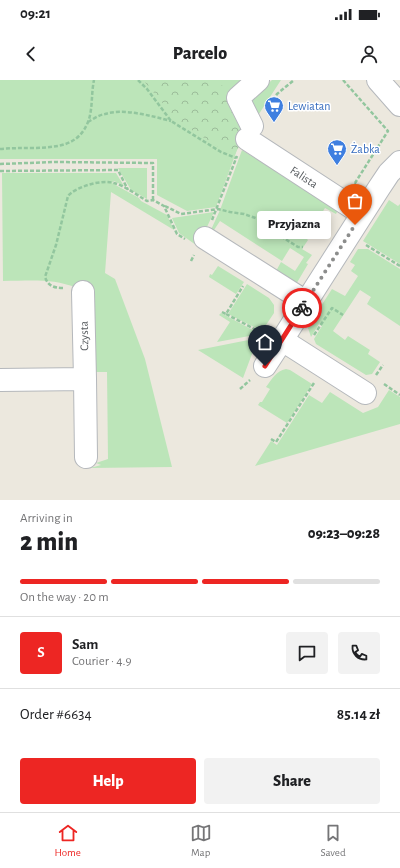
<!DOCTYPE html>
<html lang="en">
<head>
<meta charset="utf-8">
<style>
	body { margin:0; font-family:"Alegreya Sans",sans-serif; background:#f2f2f2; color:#202124; height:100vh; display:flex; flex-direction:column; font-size:15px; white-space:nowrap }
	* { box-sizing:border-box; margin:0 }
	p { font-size:13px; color:#757577 }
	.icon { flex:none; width:22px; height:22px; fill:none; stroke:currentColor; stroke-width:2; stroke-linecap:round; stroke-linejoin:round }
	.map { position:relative; height:420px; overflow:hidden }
	.sheet { display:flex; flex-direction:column; background:#fff; flex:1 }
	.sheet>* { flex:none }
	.pin { position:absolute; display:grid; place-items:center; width:34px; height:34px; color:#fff; margin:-41px -17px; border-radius:50% 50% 50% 0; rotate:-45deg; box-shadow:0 0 4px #0007 }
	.pin .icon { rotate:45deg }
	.courier { position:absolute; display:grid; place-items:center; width:40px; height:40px; margin:-20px; border:3px solid #ed2623; border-radius:50%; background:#fff; color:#222; box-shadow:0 1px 5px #0007 }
	.bubble { position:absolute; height:28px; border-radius:4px; background:#fff; box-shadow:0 2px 10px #0003; font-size:13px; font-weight:800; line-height:28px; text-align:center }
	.headline em { font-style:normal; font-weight:800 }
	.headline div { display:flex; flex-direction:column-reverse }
	.headline { display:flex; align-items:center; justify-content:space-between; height:68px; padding:0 20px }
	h1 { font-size:26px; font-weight:800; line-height:30px }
	.bar { display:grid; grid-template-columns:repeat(4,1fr); gap:6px 4px; align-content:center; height:48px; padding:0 20px }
	.bar i { height:5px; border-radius:3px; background:#e0e0e0 }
	.bar .current { background:#ed2623 }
	.bar p { grid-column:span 4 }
	.line { display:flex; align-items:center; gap:10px; padding:0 20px; border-top:1px solid #e0e0e0 }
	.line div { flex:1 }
	.round { display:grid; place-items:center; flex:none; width:42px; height:42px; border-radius:4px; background:#f2f2f2 }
	.action { display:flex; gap:8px; margin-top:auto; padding:8px 20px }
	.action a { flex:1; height:46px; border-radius:4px; background:#ed2623; color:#fff; font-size:16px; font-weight:800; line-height:46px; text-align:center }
	.action a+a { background:#f2f2f2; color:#202124 }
	.status { display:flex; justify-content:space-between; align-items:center; height:28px; padding:0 20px; background:#fff; direction:ltr }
	.status svg { height:11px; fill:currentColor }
	header { display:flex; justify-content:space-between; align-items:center; height:52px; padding:0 20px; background:#fff; font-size:18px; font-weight:800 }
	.tab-bar { display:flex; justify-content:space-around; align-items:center; height:56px; border-top:1px solid #e0e0e0; background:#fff; font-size:11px; color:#757577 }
	.tab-bar a { display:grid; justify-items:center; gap:2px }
	.tab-bar .current { color:#ed2623 }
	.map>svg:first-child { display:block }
	.green { fill:#bce5b9 }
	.forest { fill:url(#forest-crowns) }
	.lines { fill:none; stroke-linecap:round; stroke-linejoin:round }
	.street-casing { stroke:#b5b8bc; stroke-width:24 }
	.path { stroke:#92c69e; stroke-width:2.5; stroke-dasharray:4 2; stroke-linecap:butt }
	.street { stroke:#fff; stroke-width:22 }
	.done { stroke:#8c8d8c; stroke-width:4; stroke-dasharray:0 7.2 }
	.route { stroke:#ed2623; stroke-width:5 }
	.labels { text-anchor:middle; stroke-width:3; stroke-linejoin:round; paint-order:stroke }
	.shop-label { font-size:12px; fill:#366cbe; stroke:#fff; text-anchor:start }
	.street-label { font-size:12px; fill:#585c60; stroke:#fff }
</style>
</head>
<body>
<div class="status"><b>09:21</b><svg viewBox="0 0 49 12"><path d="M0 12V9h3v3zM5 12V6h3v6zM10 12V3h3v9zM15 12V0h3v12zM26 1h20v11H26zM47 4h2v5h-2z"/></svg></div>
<header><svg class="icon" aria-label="back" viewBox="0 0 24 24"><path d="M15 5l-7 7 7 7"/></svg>Parcelo<svg class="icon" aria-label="person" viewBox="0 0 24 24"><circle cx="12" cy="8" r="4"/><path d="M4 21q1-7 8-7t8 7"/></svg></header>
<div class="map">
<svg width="400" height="420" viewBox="0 0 400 420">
	<defs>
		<pattern id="forest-crowns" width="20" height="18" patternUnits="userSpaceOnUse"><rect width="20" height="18" fill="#bce5b9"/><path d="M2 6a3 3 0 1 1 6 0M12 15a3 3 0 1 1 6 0" fill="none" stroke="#9cbd9a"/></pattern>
	</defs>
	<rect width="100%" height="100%" fill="#ece8de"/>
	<path class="green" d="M0,0H244L227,15L246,55L237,70L216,127L187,131L157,115V79H0Z
		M272,0H281L257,37L251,19Z
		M242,70L338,130L336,134L325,128L306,158L308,160L302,169L312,175L306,183L308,184L295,206L275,193L281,182L295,191L304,177L290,168L282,181L220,141L212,153L210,152L220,130Z
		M118,88H147V119L131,110Z
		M2,93H116L124,106L114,101L112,103L139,118L141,121L167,135L174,150L111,112L105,193L115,199L145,279L172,387L90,388L101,385L96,383L108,379L107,292H92L77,208C52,198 30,201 3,201Z
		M389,120L398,126L400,124V184L363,161Z
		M214,132L206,149L196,165L179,153L172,138Z
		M358,169H368L400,189V246L367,224L371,217L360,210L333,251L345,260L348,256L370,270L368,274L380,282L372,294L366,295L316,264L314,259L322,246L319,244L311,257L308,248L310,243L332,209L345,216L358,196L351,191L355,185L350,182Z
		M218,186L244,202L236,214L209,197L210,194L212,195Z
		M247,204L269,218L274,225V233L262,251L228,234Z
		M221,233L260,254L217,262L230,242L219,235Z
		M258,258L243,298L198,270Z
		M286,289L290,290L312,304L287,343L258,325L260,322H262L270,309L266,307C272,299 276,291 286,289Z
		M389,310L400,317V344L255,386L271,361L277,365L309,315L322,323L330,312L363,333L378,327Z"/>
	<path class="forest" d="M143,0H224L221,3L246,55L238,67L234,77L178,41Z"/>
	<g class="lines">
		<g class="street-casing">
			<path id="street" d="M378,0L400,25
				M252,46L238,18L258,0
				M247,59L362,134
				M205,158L306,222
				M83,212L85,299
				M265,286L282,260
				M0,300L85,299L86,377
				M365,313L282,260L379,108L389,93L400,82"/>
		</g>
		<path class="path" d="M138,0L147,9L171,41L221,72L236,78
			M343,0L388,51L355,103L353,102
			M266,30L277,14L294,0
			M88,42C93,39 99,35 105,34C123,28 152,36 171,41
			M0,69C11,68 22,68 34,68C56,67 78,67 88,42C93,29 91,14 94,0
			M0,84L54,82L153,83V120
			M0,91L118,90L128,110
			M165,126L181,134L218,129L230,132L244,134L267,142L273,147L282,157L298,167H303
			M212,140L237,76
			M366,165L400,186
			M191,181L194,175
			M63,208C54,208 48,206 45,197L56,165L68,116C75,107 102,99 114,103C125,106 137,115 147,121L153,120L164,126L177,154L185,159
			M222,232L226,234L243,206
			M226,234L262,253
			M314,255L332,228L343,235
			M376,295L383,285
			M384,304L400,315
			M240,309L250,300
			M271,359L276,362L314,303"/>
		<use href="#street" class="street"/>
	</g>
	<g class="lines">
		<path class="done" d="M302,228L355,145"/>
		<path class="route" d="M265,286L302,228"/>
	</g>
	<defs>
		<g id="supermarket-pin" transform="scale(1)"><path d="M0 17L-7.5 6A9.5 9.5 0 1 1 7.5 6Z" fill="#3f7fe0" stroke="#fff"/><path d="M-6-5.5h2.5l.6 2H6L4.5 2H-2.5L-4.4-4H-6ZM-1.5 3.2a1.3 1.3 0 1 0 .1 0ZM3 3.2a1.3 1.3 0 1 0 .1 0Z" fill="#fff"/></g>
	</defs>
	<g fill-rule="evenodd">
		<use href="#supermarket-pin" x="274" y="26"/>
		<use href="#supermarket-pin" x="337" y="69"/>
	</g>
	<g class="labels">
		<g class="shop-label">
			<text x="288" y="30">Lewiatan</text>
			<text x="351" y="73">Żabka</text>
		</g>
		<g class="street-label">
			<text transform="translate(304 97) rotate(33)" y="4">Falista</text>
			<text transform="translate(84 256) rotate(-91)" y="4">Czysta</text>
		</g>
	</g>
</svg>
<div class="pin" style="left:355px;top:145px;background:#ea580c"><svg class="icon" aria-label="bag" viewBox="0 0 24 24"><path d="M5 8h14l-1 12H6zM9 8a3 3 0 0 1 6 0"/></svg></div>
<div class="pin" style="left:265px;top:286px;background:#1f2937"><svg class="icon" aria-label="home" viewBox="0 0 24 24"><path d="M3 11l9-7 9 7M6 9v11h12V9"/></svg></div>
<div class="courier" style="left:302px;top:228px"><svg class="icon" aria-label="bike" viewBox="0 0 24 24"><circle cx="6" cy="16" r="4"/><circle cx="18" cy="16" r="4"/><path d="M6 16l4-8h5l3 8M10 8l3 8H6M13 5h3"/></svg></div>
<div class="bubble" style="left:257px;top:131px;width:74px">Przyjazna</div>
</div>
<section class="sheet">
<div class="headline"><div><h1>2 min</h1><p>Arriving in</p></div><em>09:23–09:28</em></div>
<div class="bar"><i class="current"></i><i class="current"></i><i class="current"></i><i></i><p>On the way · 20 m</p></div>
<div class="line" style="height:72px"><b class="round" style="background:#ed2623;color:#fff">S</b><div><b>Sam</b><p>Courier · 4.9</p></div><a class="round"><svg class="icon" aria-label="chat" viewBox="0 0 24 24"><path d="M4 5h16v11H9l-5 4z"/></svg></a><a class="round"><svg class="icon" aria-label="phone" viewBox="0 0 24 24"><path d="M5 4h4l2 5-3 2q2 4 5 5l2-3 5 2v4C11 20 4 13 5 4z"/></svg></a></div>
<div class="line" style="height:52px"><div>Order #6634</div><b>85.14 zł</b></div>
<div class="action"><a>Help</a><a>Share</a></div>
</section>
<nav class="tab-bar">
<a class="current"><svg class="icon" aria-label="home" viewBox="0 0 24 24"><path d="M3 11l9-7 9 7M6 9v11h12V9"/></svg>Home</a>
<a><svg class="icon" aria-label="map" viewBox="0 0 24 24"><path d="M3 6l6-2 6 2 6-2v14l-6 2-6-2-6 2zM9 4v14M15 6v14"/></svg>Map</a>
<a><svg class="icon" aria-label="saved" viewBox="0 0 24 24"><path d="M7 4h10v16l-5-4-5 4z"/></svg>Saved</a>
</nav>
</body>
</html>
